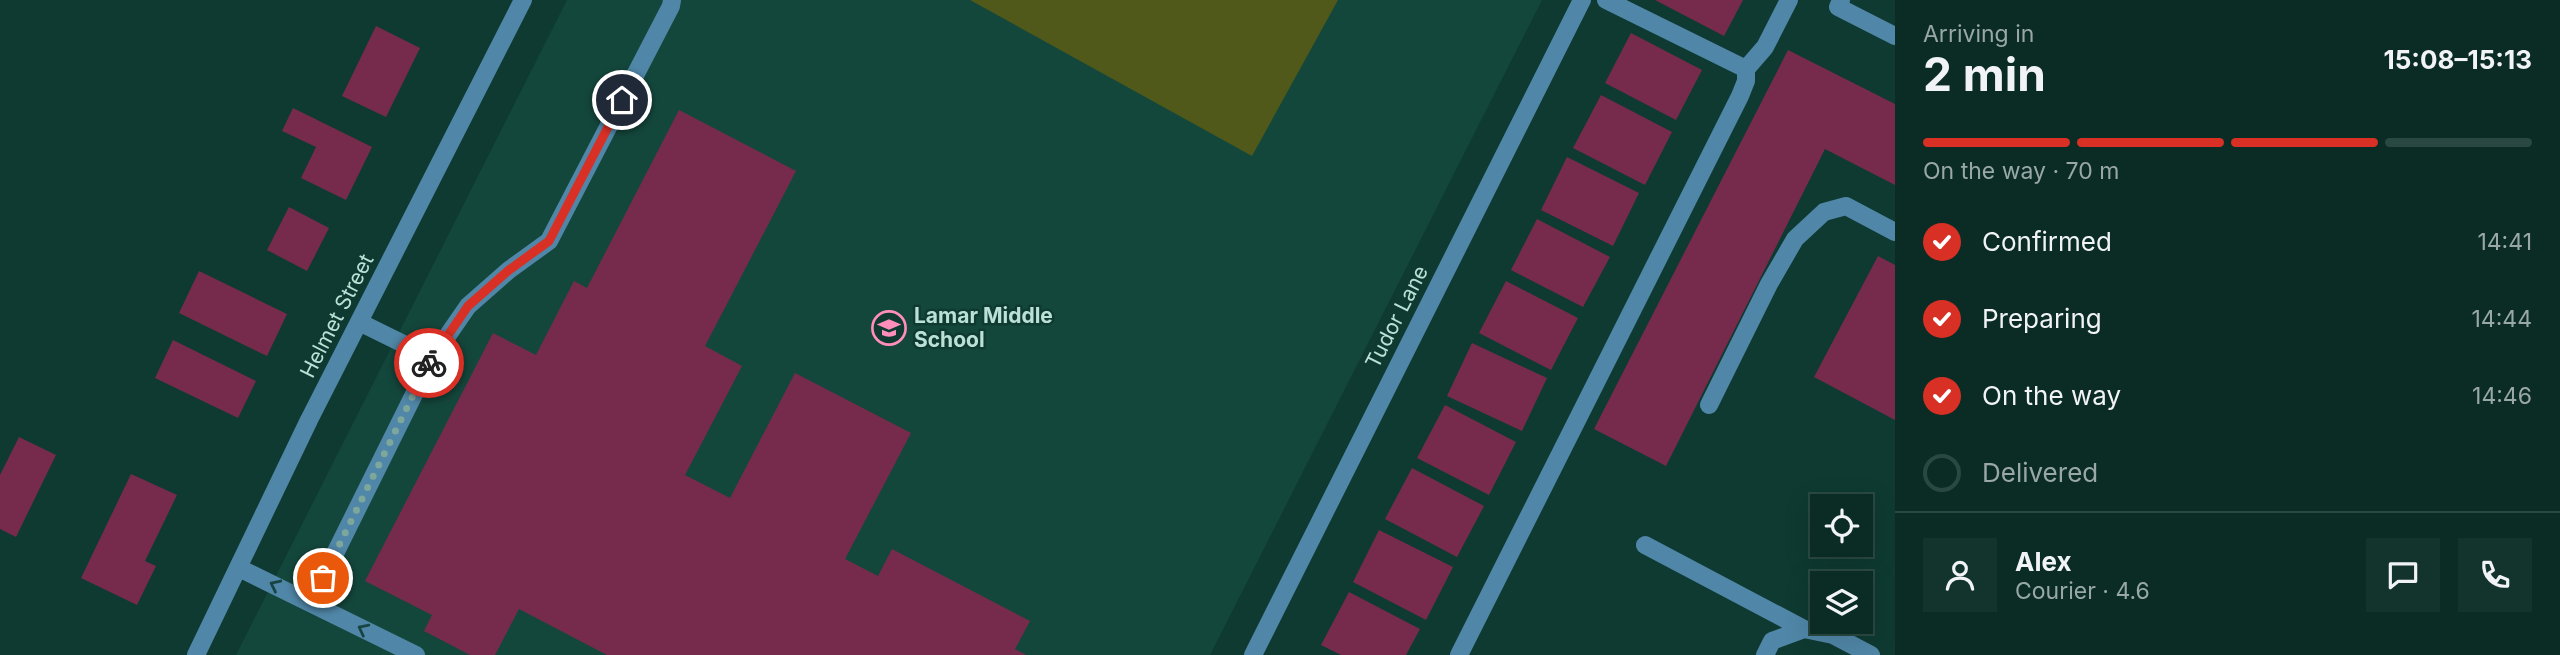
<!DOCTYPE html>
<html lang="en">
<head>
<meta charset="utf-8">
<style>
	body { margin:0; font-family:Inter,sans-serif; background:#13342d; color:#f1f3f6; height:100vh; display:flex; flex-direction:column; font-size:26px; white-space:nowrap }
	* { box-sizing:border-box; margin:0 }
	p { font-size:23px; color:#99a7a7 }
	.icon { flex:none; width:38px; height:38px; fill:none; stroke:currentColor; stroke-width:2; stroke-linecap:round; stroke-linejoin:round }
	.map { position:relative; flex:1; overflow:hidden }
	.panel { display:flex; flex-direction:column; background:#0a2c25; width:665px }
	.panel>* { flex:none }
	.controls { position:absolute; left:1810px; top:494px; display:grid; gap:14px }
	.controls a { display:grid; place-items:center; width:63px; height:63px; border-radius:0px; background:#0a2c25; box-shadow:0 7px 28px #0002,0 0 0 2px #2a4842; font-size:35px }
	.pin { position:absolute; display:grid; place-items:center; width:60px; height:60px; color:#fff; margin:-30px; border:4px solid #fff; border-radius:50%; box-shadow:0 2px 7px #0007 }
	.courier { position:absolute; display:grid; place-items:center; width:70px; height:70px; margin:-35px; border:5px solid #d93025; border-radius:50%; background:#fff; color:#222; box-shadow:0 2px 9px #0007 }
	.head em { font-style:normal; font-weight:700 }
	.head div { display:flex; flex-direction:column-reverse }
	.head { display:flex; align-items:center; justify-content:space-between; height:119px; padding:0 28px }
	h1 { font-size:46px; font-weight:700; line-height:52px }
	.bar { display:grid; grid-template-columns:repeat(4,1fr); gap:10px 7px; align-content:center; height:84px; padding:0 28px }
	.bar i { height:9px; border-radius:5px; background:#2a4842 }
	.bar .current { background:#d93025 }
	.bar p { grid-column:span 4 }
	.line { display:flex; align-items:center; gap:18px; padding:0 28px; border-top:2px solid #2a4842 }
	.line div { flex:1 }
	.round { display:grid; place-items:center; flex:none; width:74px; height:74px; border-radius:0px; background:#13342d }
	ol { padding:0 28px; list-style:none }
	li { display:flex; align-items:center; gap:21px; height:77px }
	li p { margin-inline-start:auto }
	li .icon { padding:7px; border-radius:50%; background:#d93025; color:#fff; stroke-width:4 }
	li:last-child { color:#99a7a7 }
	li i { width:38px; height:38px; border:4px solid #2a4842; border-radius:50% }
	main { display:flex; flex:1; min-height:0 }
	.map>svg:first-child { display:block }
	.built { fill:#14473c }
	.green { fill:#50581a }
	.building { fill:#762b4c }
	.lines { fill:none; stroke-linecap:round; stroke-linejoin:round }
	.minor { stroke:#5086a7; stroke-width:18 }
	.oneway { stroke:#184543 }
	.done { stroke:#7ea79c; stroke-width:7; stroke-dasharray:0 12.6 }
	.route { stroke:#d93025; stroke-width:9 }
	.labels { text-anchor:middle; stroke-width:5; stroke-linejoin:round; paint-order:stroke }
	.street-label { font-size:21px; fill:#bbe1d6; stroke:#0e3a31 }
	.poi-label { font-size:21px; font-weight:bold; fill:#bbe1d6; stroke:#0e3a31; text-anchor:start }
</style>
</head>
<body>
<main>
<div class="map">
<svg width="1895" height="655" viewBox="0 0 1895 655">
	<rect width="100%" height="100%" fill="#0e3a31"/>
	<path class="built" d="M567,0H1542L1210,655H236Z"/>
	<path class="green" d="M970,0H1338L1252,156Z"/>
	<path class="building" d="M1655,0H1743L1724,36Z
		M376,26L420,48L386,117L342,96Z
		M1631,33L1702,70L1676,120L1605,83Z
		M1788,50L1895,104V185L1825,149L1666,466L1594,429Z
		M1601,95L1672,132L1645,185L1573,148Z
		M293,108L372,147L346,200L301,178L316,147L282,131Z
		M679,110L796,171L705,346L742,366L685,475L730,498L795,373L911,433L845,559L878,576L892,549L1030,621L1015,649L1026,655H607L519,609L495,655H470L424,631L432,615L365,581L493,333L536,355L574,281L587,288Z
		M1567,157L1639,193L1613,246L1541,210Z
		M289,207L329,228L307,271L267,250Z
		M1537,219L1610,257L1583,307L1511,270Z
		M1878,256L1895,265V420L1814,377Z
		M199,271L287,314L267,356L179,313Z
		M1506,281L1578,318L1551,370L1479,333Z
		M173,340L256,381L238,418L155,378Z
		M1472,343L1547,378L1522,431L1447,396Z
		M1445,405L1516,442L1489,495L1417,458Z
		M19,437L56,455L16,537L0,529V475Z
		M1412,468L1484,506L1457,557L1385,519Z
		M131,474L177,495L145,561L156,566L137,605L81,578Z
		M1379,530L1453,567L1426,620L1353,582Z
		M1349,592L1420,629L1406,655H1341L1321,645Z"/>
	<g class="lines">
		<path class="minor" d="M1606,0L1746,69L1765,47L1789,0
			M1841,0L1838,7L1895,36
			M359,322L432,358
			M1709,405L1769,284L1795,239L1824,212L1846,206L1895,232
			M1645,545L1804,629
			M239,568L416,655
			M311,602L432,358L468,306L509,270L549,241L671,6L672,0
			M196,655L309,420L523,0
			M1253,655L1582,0
			M1459,655L1740,96L1746,81V69
			M1765,655L1772,641L1804,629L1833,635L1871,655"/>
	</g>
	<defs><path id="oneway-chevron" d="M-2-3.5L2.5 0L-2 3.5" fill="none" stroke-width="1.6" stroke-linecap="round" stroke-linejoin="round" transform="scale(1.75)"/></defs>
	<g class="oneway">
		<use href="#oneway-chevron" transform="translate(275 585) rotate(-154)"/>
		<use href="#oneway-chevron" transform="translate(363 629) rotate(-153)"/>
	</g>
	<g class="lines">
		<path class="done" d="M323,578L429,363"/>
		<path class="route" d="M429,363L468,306L509,270L549,241L622,100"/>
	</g>
	<defs>
		<g id="school-ring" transform="scale(1.75)"><circle r="9.5" fill="#0e3a31" stroke="#ff8eba" stroke-width="1.5"/><path d="M0-5L7-2L0 1L-7-2ZM-4 1L0 2.5L4 1V4Q0 6-4 4Z" fill="#ff8eba"/></g>
	</defs>
	<g fill-rule="evenodd">
		<use href="#school-ring" x="889" y="328"/>
	</g>
	<g class="labels">
		<g class="street-label">
			<text transform="translate(337 316) rotate(-63)" y="7">Helmet Street</text>
			<text transform="translate(1397 317) rotate(-63)" y="7">Tudor Lane</text>
		</g>
		<g class="poi-label">
			<text x="914" y="323">Lamar Middle<tspan x="914" dy="24">School</tspan></text>
		</g>
	</g>
</svg>
<div class="controls">
<a><svg class="icon" aria-label="locate" viewBox="0 0 24 24"><circle cx="12" cy="12" r="6"/><path d="M12 2v4M12 18v4M2 12h4M18 12h4"/></svg></a>
<a><svg class="icon" aria-label="layers" viewBox="0 0 24 24"><path d="M12 4l9 5-9 5-9-5zM3 14l9 5 9-5"/></svg></a>
</div>
<div class="pin" style="left:323px;top:578px;background:#ea580c"><svg class="icon" aria-label="bag" viewBox="0 0 24 24"><path d="M5 8h14l-1 12H6zM9 8a3 3 0 0 1 6 0"/></svg></div>
<div class="pin" style="left:622px;top:100px;background:#1f2937"><svg class="icon" aria-label="home" viewBox="0 0 24 24"><path d="M3 11l9-7 9 7M6 9v11h12V9"/></svg></div>
<div class="courier" style="left:429px;top:363px"><svg class="icon" aria-label="bike" viewBox="0 0 24 24"><circle cx="6" cy="16" r="4"/><circle cx="18" cy="16" r="4"/><path d="M6 16l4-8h5l3 8M10 8l3 8H6M13 5h3"/></svg></div>
</div>
<section class="panel">
<div class="head"><div><h1>2 min</h1><p>Arriving in</p></div><em>15:08–15:13</em></div>
<div class="bar"><i class="current"></i><i class="current"></i><i class="current"></i><i></i><p>On the way · 70 m</p></div>
<ol>
<li><svg class="icon" aria-label="check" viewBox="0 0 24 24"><path d="M5 12l5 5 9-10"/></svg>Confirmed<p>14:41</p></li>
<li><svg class="icon" aria-label="check" viewBox="0 0 24 24"><path d="M5 12l5 5 9-10"/></svg>Preparing<p>14:44</p></li>
<li><svg class="icon" aria-label="check" viewBox="0 0 24 24"><path d="M5 12l5 5 9-10"/></svg>On the way<p>14:46</p></li>
<li><i></i>Delivered</li>
</ol>
<div class="line" style="height:126px"><a class="round"><svg class="icon" aria-label="person" viewBox="0 0 24 24"><circle cx="12" cy="8" r="4"/><path d="M4 21q1-7 8-7t8 7"/></svg></a><div><b>Alex</b><p>Courier · 4.6</p></div><a class="round"><svg class="icon" aria-label="chat" viewBox="0 0 24 24"><path d="M4 5h16v11H9l-5 4z"/></svg></a><a class="round"><svg class="icon" aria-label="phone" viewBox="0 0 24 24"><path d="M5 4h4l2 5-3 2q2 4 5 5l2-3 5 2v4C11 20 4 13 5 4z"/></svg></a></div>
</section>
</main>
</body>
</html>
